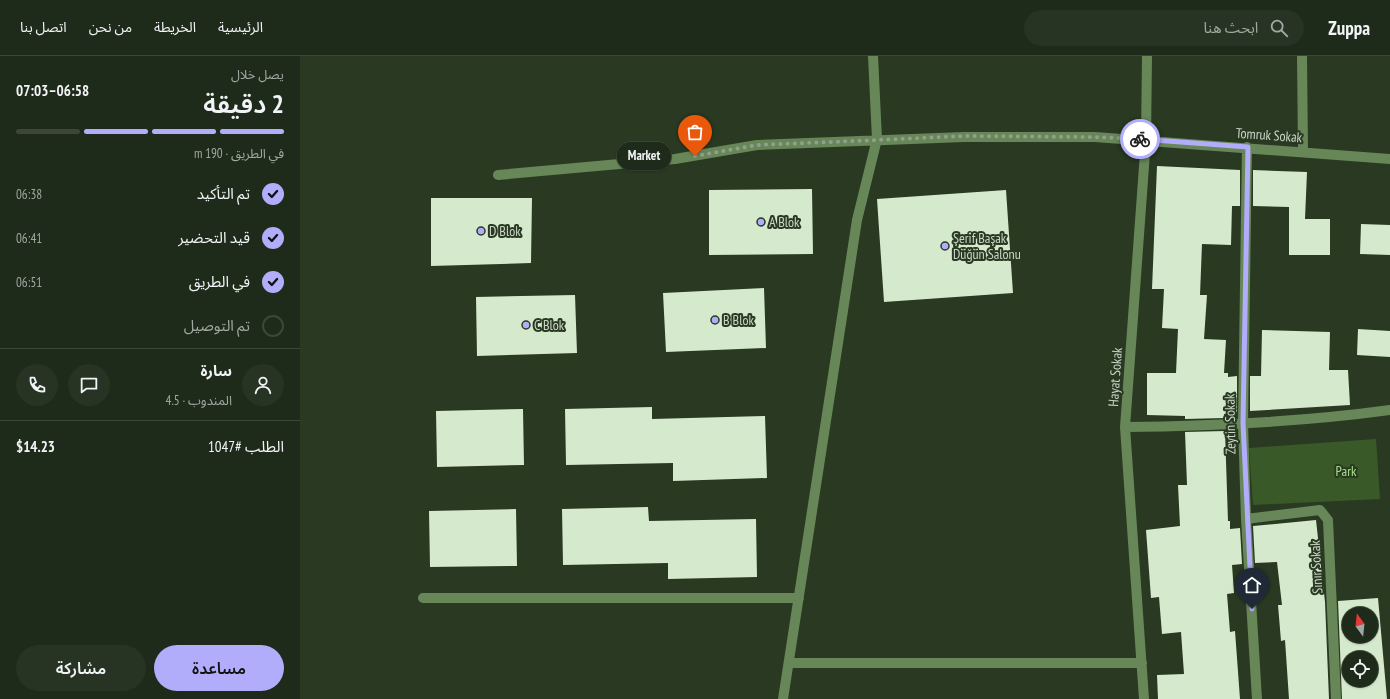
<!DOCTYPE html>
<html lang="ar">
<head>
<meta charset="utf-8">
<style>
	body { margin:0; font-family:"PT Sans Narrow","Noto Sans Arabic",sans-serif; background:#273323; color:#f1f3f6; direction:rtl; height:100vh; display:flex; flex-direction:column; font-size:15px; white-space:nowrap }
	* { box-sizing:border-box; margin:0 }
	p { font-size:13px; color:#a1a7a2 }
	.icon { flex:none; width:22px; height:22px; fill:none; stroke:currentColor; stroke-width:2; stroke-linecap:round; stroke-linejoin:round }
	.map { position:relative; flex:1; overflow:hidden; direction:ltr }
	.drawer { display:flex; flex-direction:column; background:#1f2b1a; width:300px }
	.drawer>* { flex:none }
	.needle { width:26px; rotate:345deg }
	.controls { position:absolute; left:1042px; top:551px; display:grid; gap:8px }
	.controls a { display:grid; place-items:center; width:36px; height:36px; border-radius:50%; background:#1f2b1a; box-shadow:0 1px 3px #0004,0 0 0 1px #3c4739; font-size:20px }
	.pin { position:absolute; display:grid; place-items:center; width:34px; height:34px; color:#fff; margin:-41px -17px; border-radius:50% 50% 50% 0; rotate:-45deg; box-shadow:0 0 4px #0007 }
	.pin .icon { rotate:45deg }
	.courier { position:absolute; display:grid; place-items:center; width:40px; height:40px; margin:-20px; border:3px solid #b1adfa; border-radius:50%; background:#fff; color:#222; box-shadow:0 1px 5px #0007 }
	.bubble { position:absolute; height:28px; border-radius:14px; background:#1f2b1a; box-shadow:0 1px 3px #0004,0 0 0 1px #3c4739; font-size:13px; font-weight:600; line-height:28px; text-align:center; direction:rtl }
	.summary em { font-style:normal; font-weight:600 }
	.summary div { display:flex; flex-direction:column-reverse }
	.summary { display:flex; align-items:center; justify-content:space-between; height:68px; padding:0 16px }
	h1 { font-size:26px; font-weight:600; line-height:30px }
	.bar { display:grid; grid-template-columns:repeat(4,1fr); gap:6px 4px; align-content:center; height:48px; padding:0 16px }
	.bar i { height:5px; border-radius:3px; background:#3c4739 }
	.bar .selected { background:#b1adfa }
	.bar p { grid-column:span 4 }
	.line { display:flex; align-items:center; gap:10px; padding:0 16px; border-top:1px solid #3c4739 }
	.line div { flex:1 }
	.round { display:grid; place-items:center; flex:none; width:42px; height:42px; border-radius:21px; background:#273323 }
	ol { padding:0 16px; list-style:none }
	li { display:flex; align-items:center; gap:12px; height:44px }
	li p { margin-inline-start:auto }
	li .icon { padding:4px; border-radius:50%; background:#b1adfa; color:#111; stroke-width:4 }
	li:last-child { color:#a1a7a2 }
	li i { width:22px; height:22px; border:2px solid #3c4739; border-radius:50% }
	.action { display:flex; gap:8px; margin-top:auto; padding:8px 16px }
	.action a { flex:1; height:46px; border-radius:24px; background:#b1adfa; color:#111; font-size:16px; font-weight:600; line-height:46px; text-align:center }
	.action a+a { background:#273323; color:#f1f3f6 }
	header { display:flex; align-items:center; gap:24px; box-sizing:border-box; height:56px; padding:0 20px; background:#1f2b1a; border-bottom:1px solid #3c4739 }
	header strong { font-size:19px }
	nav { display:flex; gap:22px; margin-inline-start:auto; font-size:14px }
	.search { width:280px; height:36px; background:#273323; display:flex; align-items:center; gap:10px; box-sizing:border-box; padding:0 14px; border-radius:22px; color:#a1a7a2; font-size:15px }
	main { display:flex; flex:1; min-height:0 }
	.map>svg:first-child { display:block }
	.green { fill:#395929 }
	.building { fill:#d5e9cc; fill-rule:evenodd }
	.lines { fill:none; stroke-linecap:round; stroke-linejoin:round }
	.minor { stroke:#688759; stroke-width:10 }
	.done { stroke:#929f8d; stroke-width:4; stroke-dasharray:0 7.2 }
	.route { stroke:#b1adfa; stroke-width:5 }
	.poi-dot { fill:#b1adfa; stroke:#293922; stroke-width:1.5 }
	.labels { text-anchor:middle; stroke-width:4; stroke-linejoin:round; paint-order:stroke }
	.street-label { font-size:14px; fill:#cbd6c7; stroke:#293922 }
	.poi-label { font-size:14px; fill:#cbd6c7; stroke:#293922; text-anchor:start }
	.park-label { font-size:14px; fill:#a4e486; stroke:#293922 }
</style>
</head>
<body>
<header>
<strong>Zuppa</strong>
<div class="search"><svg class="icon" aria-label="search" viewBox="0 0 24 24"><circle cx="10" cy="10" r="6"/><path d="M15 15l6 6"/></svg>ابحث هنا</div>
<nav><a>الرئيسية</a><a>الخريطة</a><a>من نحن</a><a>اتصل بنا</a></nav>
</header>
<main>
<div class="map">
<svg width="1090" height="643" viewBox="0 0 1090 643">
	<rect width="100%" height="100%" fill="#293922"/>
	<path class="green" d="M1076,383L1080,443L953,449L949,392Z"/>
	<path class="building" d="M857,110L940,114V150H932L931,189L902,188L900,239H907L904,283L926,284L924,317H928V321L937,320V356L924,358L925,362L885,363V360L847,359V317H876L878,273L862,272L864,233H852Z
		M953,114L1007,116L1005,163H1030V199H989V151L953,150Z
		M512,133L513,198L409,199V134Z
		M706,134L713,237L584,246L577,143Z
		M131,142H232L231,207L131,210Z
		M1061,168L1090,169V199L1060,198Z
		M464,232L466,292L366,296L363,237Z
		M275,239L277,297L177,300L176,241Z
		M1058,273L1090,275V301L1057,299Z
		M962,274L1030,276L1029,314H1048L1050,349L950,355V320H961Z
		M352,351V363L465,360L467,422L373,425V407L266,409L265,353Z
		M223,353L224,409L137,411L136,355Z
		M925,375L928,465H930V473L940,472L942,508L932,509L934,537L927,538L930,576L935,575L940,643H858L857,619L884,618L881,576L862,578L859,541L851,542L846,474L880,470L878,429H887L885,376Z
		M348,451L349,465L456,463L457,521L368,523V507L263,509L262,453Z
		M216,453L217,510L130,511L129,455Z
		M1016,464L1025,546L1029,643H989L985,584L981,585L978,549H982L977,506L955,507L953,470Z
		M1078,542L1087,643H1042L1038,545ZM1049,558H1071V580H1049ZM1049,602H1071V624H1049Z"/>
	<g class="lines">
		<path class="minor" d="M1002,0L1003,96
			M947,91L943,367L946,463L957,643
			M198,119L375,103L457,89L664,81H795L1090,103
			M825,371C914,370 1003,366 1090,354
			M946,463L1020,454L1028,464L1036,643
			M123,542H499
			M489,607H842
			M483,643L557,164L577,83L573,0
			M844,643L825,371L846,83L847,0"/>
	</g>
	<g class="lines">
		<path class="done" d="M395,100L457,89L577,84L664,80L794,81L840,83"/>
		<path class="route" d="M840,83L948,91L943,367L952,553"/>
	</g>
	<g class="poi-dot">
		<circle cx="461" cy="166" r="4"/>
		<circle cx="181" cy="175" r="4"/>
		<circle cx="645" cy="190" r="4"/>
		<circle cx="415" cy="264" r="4"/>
		<circle cx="226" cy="269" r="4"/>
	</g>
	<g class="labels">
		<g class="street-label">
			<text transform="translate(969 79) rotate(4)" y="5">Tomruk Sokak</text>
			<text transform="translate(815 321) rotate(-86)" y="5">Hayat Sokak</text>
			<text transform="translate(930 368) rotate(-91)" y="5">Zeytin Sokak</text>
			<text transform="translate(1016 511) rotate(-93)" y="5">Sınır Sokak</text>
		</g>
		<g class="poi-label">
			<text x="469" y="171">A Blok</text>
			<text x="189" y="180">D Blok</text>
			<text x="653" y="187">Şerif Başak<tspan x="653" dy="16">Düğün Salonu</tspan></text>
			<text x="423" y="269">B Blok</text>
			<text x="234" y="274">C Blok</text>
		</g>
		<g class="park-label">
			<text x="1046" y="420">Park</text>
		</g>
	</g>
</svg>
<div class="controls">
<a><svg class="needle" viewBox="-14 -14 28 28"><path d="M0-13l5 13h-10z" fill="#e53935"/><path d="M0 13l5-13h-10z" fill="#a1a7a2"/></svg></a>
<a><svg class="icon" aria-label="locate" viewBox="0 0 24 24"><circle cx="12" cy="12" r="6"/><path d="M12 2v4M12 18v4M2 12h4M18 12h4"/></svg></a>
</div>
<div class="pin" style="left:395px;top:100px;background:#ea580c"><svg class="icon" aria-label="bag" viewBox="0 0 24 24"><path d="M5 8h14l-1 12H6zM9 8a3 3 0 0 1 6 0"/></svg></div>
<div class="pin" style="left:952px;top:553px;background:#1f2937"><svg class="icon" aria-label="home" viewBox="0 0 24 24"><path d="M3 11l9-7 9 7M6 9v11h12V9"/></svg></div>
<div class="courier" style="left:840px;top:83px"><svg class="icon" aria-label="bike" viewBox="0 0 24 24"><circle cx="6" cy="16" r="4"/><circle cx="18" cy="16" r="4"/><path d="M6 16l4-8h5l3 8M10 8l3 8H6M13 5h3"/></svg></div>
<div class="bubble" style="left:317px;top:86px;width:54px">Market</div>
</div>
<section class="drawer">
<div class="summary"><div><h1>2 دقيقة</h1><p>يصل خلال</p></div><em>06:58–07:03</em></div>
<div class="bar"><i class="selected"></i><i class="selected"></i><i class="selected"></i><i></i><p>في الطريق · 190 m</p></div>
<ol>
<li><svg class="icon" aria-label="check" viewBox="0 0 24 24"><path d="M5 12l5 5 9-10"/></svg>تم التأكيد<p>06:38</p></li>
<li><svg class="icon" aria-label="check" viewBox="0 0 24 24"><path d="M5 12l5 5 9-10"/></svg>قيد التحضير<p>06:41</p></li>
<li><svg class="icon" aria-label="check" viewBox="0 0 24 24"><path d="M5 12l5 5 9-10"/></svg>في الطريق<p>06:51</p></li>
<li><i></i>تم التوصيل</li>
</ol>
<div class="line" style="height:72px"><a class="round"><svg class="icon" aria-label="person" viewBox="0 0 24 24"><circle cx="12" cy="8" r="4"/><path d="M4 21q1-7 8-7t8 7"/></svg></a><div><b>سارة</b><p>المندوب · 4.5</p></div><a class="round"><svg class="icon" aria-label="chat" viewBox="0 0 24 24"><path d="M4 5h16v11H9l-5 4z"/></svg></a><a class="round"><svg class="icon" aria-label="phone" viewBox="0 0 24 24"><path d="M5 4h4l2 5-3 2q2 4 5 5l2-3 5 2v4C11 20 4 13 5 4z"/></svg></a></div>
<div class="line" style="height:52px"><div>الطلب #1047</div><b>$14.23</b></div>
<div class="action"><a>مساعدة</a><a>مشاركة</a></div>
</section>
</main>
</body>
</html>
